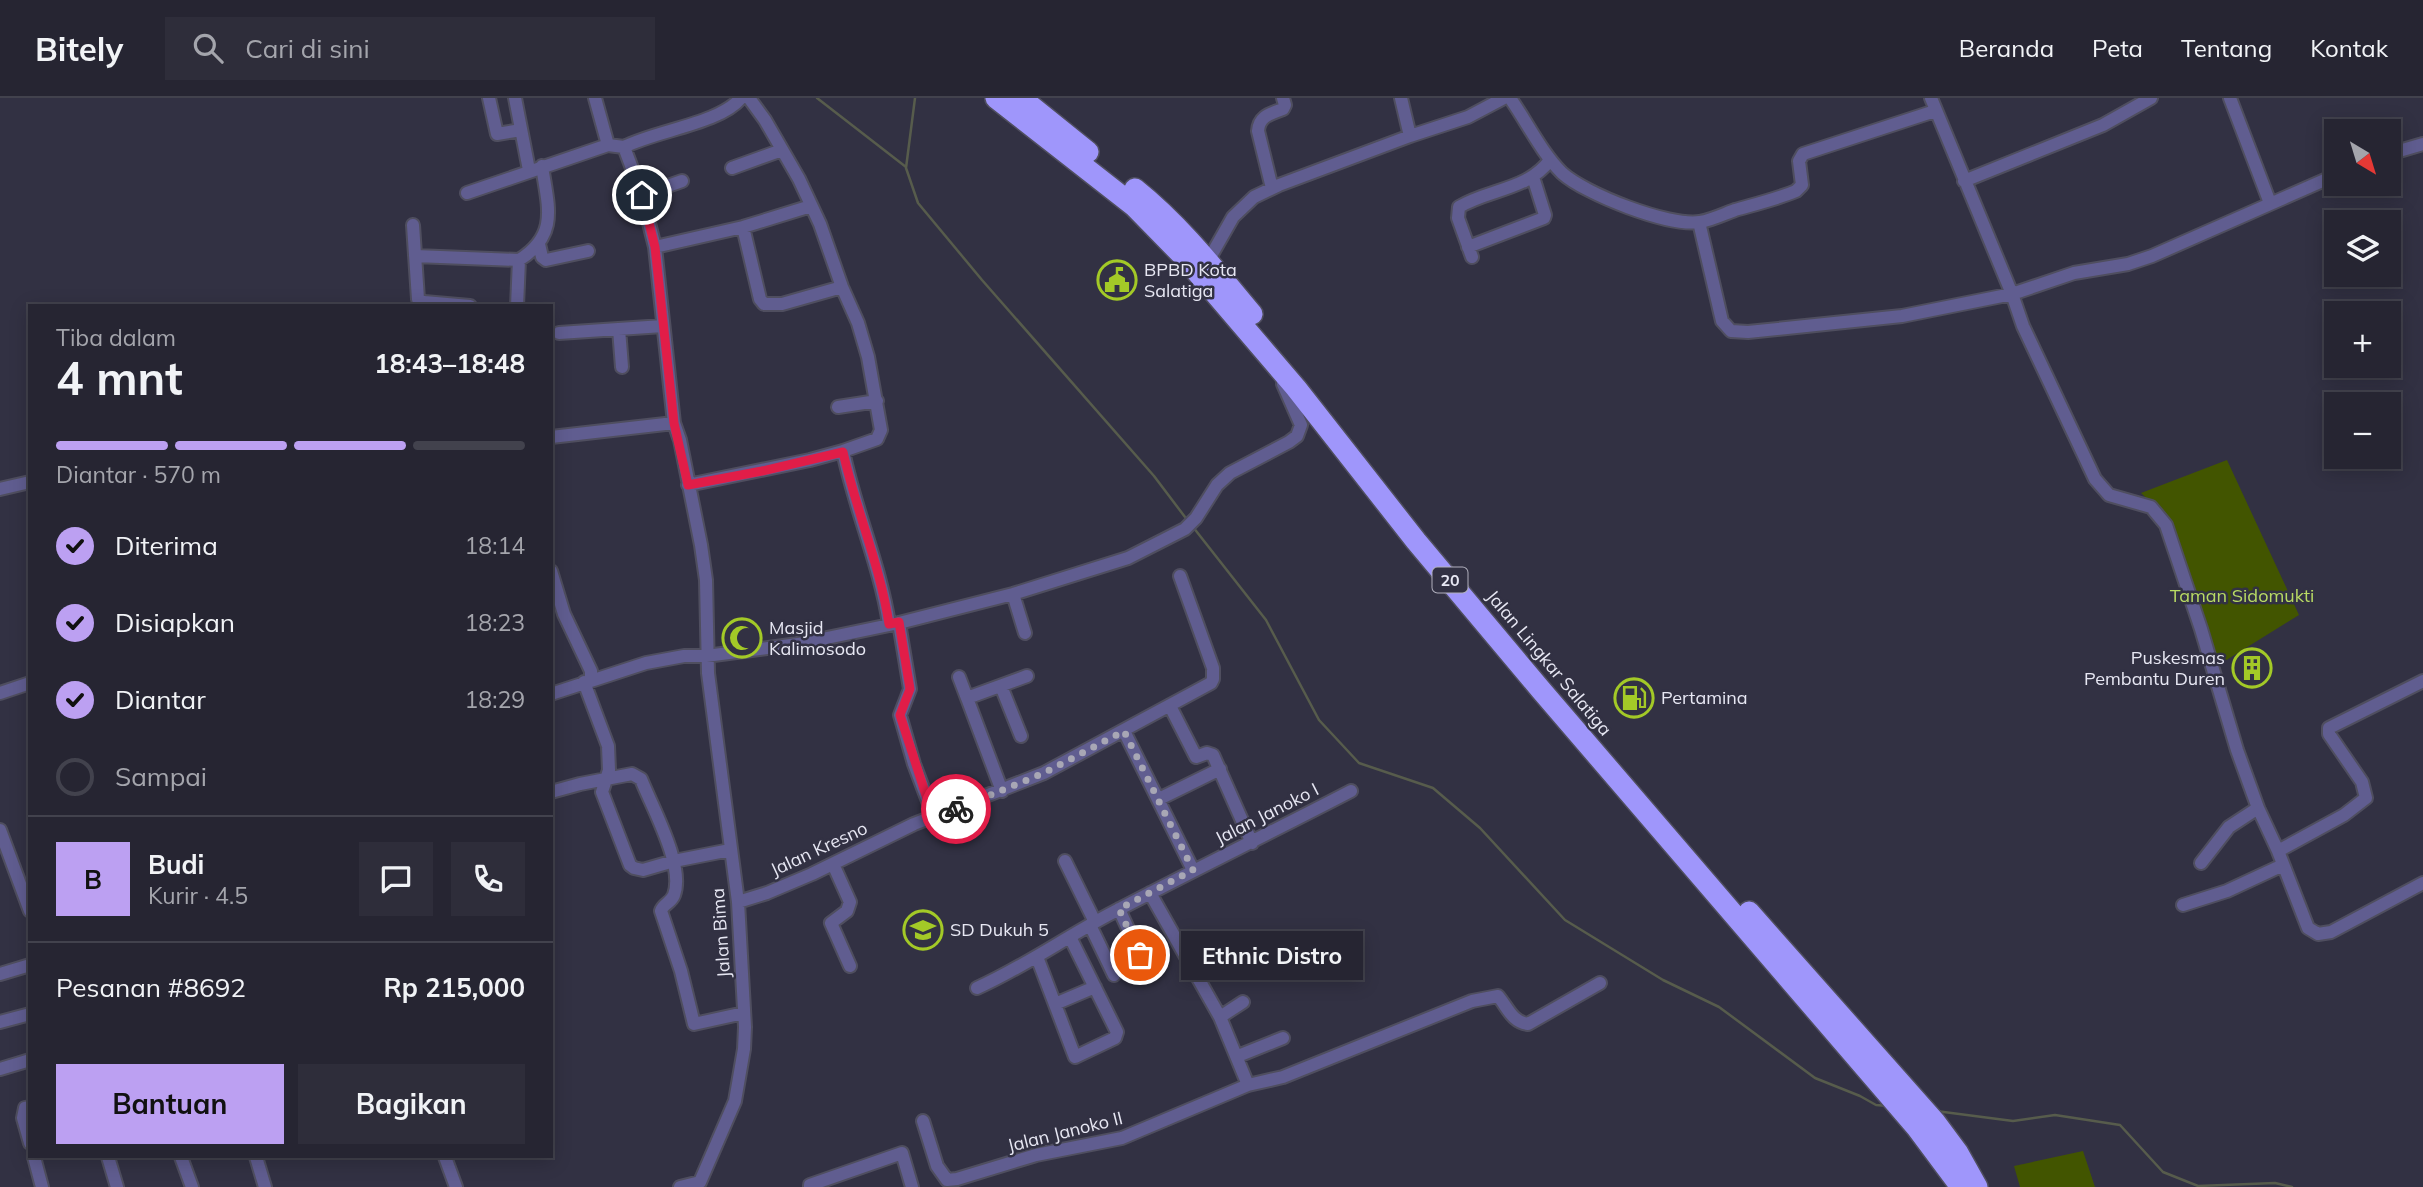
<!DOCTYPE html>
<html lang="id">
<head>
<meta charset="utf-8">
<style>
	body { margin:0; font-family:Mulish,sans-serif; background:#2e2d3a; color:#f1f3f6; height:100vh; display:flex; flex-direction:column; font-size:26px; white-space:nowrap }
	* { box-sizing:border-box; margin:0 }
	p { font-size:23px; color:#a4a5ac }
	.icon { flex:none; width:38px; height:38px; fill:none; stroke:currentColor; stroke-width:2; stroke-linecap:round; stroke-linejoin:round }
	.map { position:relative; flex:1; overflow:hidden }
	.drawer { position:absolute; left:28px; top:206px; width:525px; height:854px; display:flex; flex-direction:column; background:#262532; border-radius:0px; box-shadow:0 4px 18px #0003,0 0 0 2px #42424d }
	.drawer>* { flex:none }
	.needle { width:46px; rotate:142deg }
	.tools { position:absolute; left:2324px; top:21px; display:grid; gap:14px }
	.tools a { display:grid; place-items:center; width:77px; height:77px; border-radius:0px; background:#262532; box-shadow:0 4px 18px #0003,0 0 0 2px #42424d; font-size:35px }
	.pin { position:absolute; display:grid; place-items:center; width:60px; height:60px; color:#fff; margin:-30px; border:4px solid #fff; border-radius:50%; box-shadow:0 2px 7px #0007 }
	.courier { position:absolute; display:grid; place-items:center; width:70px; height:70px; margin:-35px; border:5px solid #e11d48; border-radius:50%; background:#fff; color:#222; box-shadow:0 2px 9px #0007 }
	.bubble { position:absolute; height:49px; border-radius:0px; background:#262532; box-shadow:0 4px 18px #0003,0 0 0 2px #42424d; font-size:23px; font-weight:700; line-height:49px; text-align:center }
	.summary em { font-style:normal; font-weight:700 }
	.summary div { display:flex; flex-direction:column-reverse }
	.summary { display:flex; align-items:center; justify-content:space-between; height:119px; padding:0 28px }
	h1 { font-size:46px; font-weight:700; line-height:52px }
	.bar { display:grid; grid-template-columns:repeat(4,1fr); gap:10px 7px; align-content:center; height:84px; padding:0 28px }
	.bar i { height:9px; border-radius:5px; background:#42424d }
	.bar .on { background:#bca0f2 }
	.bar p { grid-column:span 4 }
	.line { display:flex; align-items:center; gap:18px; padding:0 28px; border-top:2px solid #42424d }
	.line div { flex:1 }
	.round { display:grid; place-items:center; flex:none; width:74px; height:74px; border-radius:0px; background:#2e2d3a }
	ol { padding:0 28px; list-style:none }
	li { display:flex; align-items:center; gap:21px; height:77px }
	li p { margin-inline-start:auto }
	li .icon { padding:7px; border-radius:50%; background:#bca0f2; color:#111; stroke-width:4 }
	li:last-child { color:#a4a5ac }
	li i { width:38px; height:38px; border:4px solid #42424d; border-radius:50% }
	.button { display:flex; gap:14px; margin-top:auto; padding:14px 28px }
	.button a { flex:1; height:80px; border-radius:0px; background:#bca0f2; color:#111; font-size:28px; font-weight:700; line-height:80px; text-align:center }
	.button a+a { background:#2e2d3a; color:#f1f3f6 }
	header { display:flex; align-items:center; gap:42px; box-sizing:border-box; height:98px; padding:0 35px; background:#262532; border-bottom:2px solid #42424d }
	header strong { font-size:33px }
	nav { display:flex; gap:38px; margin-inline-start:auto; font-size:24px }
	.search { width:490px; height:63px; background:#2e2d3a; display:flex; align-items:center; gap:18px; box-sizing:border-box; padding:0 24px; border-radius:0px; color:#a4a5ac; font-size:26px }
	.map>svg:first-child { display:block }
	.green { fill:#425500 }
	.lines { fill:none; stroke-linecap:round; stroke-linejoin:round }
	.stream { stroke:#575c4c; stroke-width:2.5 }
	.street-casing { stroke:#4f4e5f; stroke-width:16 }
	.highway-casing { stroke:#4f4e5f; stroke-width:24 }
	.street { stroke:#605d90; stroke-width:12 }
	.highway { stroke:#9f96fb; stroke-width:21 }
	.done { stroke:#a8a7b5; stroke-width:7; stroke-dasharray:0 12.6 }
	.route { stroke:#e11d48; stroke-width:9 }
	.labels { text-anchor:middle; stroke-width:5; stroke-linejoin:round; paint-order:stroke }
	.shield { fill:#323143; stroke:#b1b0be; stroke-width:2 }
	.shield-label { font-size:16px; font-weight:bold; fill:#e7e7f3 }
	.poi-label { font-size:18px; fill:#e7e7f3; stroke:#323143; text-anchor:start }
	.park-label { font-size:18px; fill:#b9db64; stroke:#323143 }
	.street-label { font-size:18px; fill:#e7e7f3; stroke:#323143 }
</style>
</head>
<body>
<header>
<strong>Bitely</strong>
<div class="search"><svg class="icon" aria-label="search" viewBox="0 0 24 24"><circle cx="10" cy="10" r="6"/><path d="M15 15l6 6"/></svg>Cari di sini</div>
<nav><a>Beranda</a><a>Peta</a><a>Tentang</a><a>Kontak</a></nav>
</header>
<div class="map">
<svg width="2423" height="1089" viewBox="0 0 2423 1089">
	<rect width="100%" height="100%" fill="#323143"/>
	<path class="green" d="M2227,362L2299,517L2220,566L2164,417L2141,395Z
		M2083,1053L2095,1089H2020L2014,1068Z"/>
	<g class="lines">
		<path class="stream" d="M817,0L906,69
			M915,0L906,70L918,105L982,182L1154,378L1188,423
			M1193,429L1266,522L1319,622L1359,665L1433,690L1480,730L1565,822L1663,882L1719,909L1815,980L1860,998L1876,1007L1888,1008
			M1936,1013L2013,1023L2055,1017L2120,1027L2163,1074L2198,1088L2275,1085L2292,1089"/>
		<g class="street-casing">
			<path id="street" d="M489,0L497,36L521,32
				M515,0L529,72
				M595,0L608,47
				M1401,0L1410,38
				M1510,0C1527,24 1541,54 1562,75C1585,96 1669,129 1700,124C1712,122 1724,116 1735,112C1756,106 1777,101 1796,93L1802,87L1799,63L1803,56L1935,13
				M1931,0L2012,196L2023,228L2095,381L2109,397L2151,409L2166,427L2201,531L2237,652L2258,710L2278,753L2308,830L2318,836L2331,834L2423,785
				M2230,0L2270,105
				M2389,56L2423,46
				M732,70L782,52
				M1964,83L2103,27L2151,0
				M1272,90L1258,33C1259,18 1270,16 1283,11L1285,7L1283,0
				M467,95L608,47L624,49
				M642,97L682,83
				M1699,124L1722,223L1731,233L1748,234L1902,218L2012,196L2074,175L2128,166L2152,158L2336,77
				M413,127L418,201L424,204L470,208
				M743,129L760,201L764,206H782L842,189
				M539,146L542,159L546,162L588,153
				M655,149L743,129L811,108
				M1468,149L1544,120L1545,117L1533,79
				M415,158L519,162C559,137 548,109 542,68
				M1472,159L1458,120L1459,109C1489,91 1528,92 1550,62
				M1208,163L1233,119L1254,99L1279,87L1410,38L1468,19L1504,0
				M517,208L519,162
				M619,231L622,269
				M559,235L663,228
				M838,309L877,303
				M551,339L674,325
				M843,353C855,412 880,467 889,526
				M688,387L810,362L843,353L877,341L881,332L868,259L858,225L842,189L820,126L799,81L765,22L749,0
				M0,391L30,384
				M551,473L564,516L591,573V582
				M1013,496L1025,535
				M899,525L910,591L900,617L914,666L934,719
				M959,579L967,600
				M584,584L608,648L609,672L602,694L630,767L634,770L643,772L674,763L730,752
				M1001,588L1021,638
				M0,595L30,585
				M551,596L646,565L684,558H706L798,546L899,525L1013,496L1128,460L1185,431L1196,420L1217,387L1230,375L1289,344L1297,338L1301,327L1283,286
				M1170,608L1196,659L1207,655L1213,657L1252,745
				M1124,633L1193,772
				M1002,693L967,600L1027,578
				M551,694L580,686L632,676L641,681C652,709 685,768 674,797C671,805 663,806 661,813L681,873L694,926L744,915
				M1159,701L1220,671
				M0,732L30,813
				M2278,753L2344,717L2366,700L2362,684L2329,636V630L2423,583
				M1065,763L1095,824
				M2201,765L2229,729L2258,710
				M833,766L850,804L847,813L831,825L850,868
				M1150,795L1220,919L1248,987
				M738,804L767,795L812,776L914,726L1044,675L1211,585L1213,581V570L1180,478
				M2183,807L2227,793L2283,767
				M1119,811L1140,857
				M1090,827L1114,877
				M1037,859L1075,959L1115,940L1117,934L1070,839
				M0,876L30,867
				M977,890C1022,870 1063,841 1108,817C1188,775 1270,735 1351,693
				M1055,906L1095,889
				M1220,919L1243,904
				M0,924L30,916
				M1238,958L1283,940
				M0,971L30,962
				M30,1009L25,1010L23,1020L30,1045
				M923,1023L937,1068L947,1082L957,1081L1036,1057L1122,1040L1248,987L1283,979L1472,903L1498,898C1508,910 1512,924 1528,926L1600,885
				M34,1059L42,1089
				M108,1059L117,1089
				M181,1059L192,1089
				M256,1059L265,1089
				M445,1059L456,1089
				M680,1089L700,1084L735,1003L744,951L745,929L738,804L708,575L706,482L701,447L680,342L674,325L655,149L642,97L624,49C657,32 719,26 741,0
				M810,1089V1087L902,1055L912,1089"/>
		</g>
		<g class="highway-casing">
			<path id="highway" d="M996,0L1134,108L1184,159L1296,290L1416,443L1541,592L1917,1030L1961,1089
				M1021,0L1088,54
				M1135,91C1180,127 1216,173 1252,216
				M1749,814L1935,1024L1958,1055L1977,1089"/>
		</g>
		<use href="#street" class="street"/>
		<use href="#highway" class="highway"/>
	</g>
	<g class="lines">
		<path class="done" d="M956,711L1044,675L1124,633L1193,772L1119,811L1140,857"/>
		<path class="route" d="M642,97L655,149L674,325L688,387L762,373L843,354C856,412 880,467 889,526L899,524L910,591L900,617L933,719L956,711"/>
	</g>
	<defs>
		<g id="civic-ring" transform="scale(2.0125)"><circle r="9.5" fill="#323143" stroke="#a3c927" stroke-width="1.5"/><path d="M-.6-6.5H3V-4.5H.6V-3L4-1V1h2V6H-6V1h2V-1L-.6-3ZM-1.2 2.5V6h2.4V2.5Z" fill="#a3c927"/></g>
		<g id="mosque-ring" transform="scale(2.0125)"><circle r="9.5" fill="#323143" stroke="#a3c927" stroke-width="1.5"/><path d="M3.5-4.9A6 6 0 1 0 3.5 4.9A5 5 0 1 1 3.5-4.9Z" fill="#a3c927"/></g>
		<g id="building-ring" transform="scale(2.0125)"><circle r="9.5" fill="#323143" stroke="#a3c927" stroke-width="1.5"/><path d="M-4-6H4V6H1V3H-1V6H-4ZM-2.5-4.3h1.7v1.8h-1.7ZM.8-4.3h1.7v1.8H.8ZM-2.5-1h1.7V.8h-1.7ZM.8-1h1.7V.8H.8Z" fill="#a3c927"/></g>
		<g id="fuel-ring" transform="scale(2.0125)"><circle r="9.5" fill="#323143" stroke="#a3c927" stroke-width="1.5"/><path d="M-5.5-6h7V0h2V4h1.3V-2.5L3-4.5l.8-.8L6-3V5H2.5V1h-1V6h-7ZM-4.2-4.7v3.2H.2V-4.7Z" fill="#a3c927"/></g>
		<g id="school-ring" transform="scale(2.0125)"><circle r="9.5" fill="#323143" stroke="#a3c927" stroke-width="1.5"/><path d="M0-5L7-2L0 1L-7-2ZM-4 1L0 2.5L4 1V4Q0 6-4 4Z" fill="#a3c927"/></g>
	</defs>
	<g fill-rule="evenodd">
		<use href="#civic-ring" x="1117" y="182"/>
		<use href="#mosque-ring" x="742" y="540"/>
		<use href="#building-ring" x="2252" y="570"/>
		<use href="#fuel-ring" x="1634" y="600"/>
		<use href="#school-ring" x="923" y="832"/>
	</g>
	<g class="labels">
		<rect class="shield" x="1432.5" y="469.5" width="35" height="25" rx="5"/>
		<g class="shield-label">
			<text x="1450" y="488">20</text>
		</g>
		<g class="poi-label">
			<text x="1144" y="178">BPBD Kota<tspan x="1144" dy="21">Salatiga</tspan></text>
			<text x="769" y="536">Masjid<tspan x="769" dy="21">Kalimosodo</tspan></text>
			<text x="2225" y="566" text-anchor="end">Puskesmas<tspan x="2225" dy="21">Pembantu Duren</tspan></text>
			<text x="1661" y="606">Pertamina</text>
			<text x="950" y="838">SD Dukuh 5</text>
		</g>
		<g class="park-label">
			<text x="2242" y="504">Taman Sidomukti</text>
		</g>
		<g class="street-label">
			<text transform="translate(1549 565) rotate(50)" y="6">Jalan Lingkar Salatiga</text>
			<text transform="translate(1267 716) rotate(-27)" y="6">Jalan Janoko I</text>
			<text transform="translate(819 751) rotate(-25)" y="6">Jalan Kresno</text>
			<text transform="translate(721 835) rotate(-94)" y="6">Jalan Bima</text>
			<text transform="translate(1065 1034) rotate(-14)" y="6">Jalan Janoko II</text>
		</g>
	</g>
</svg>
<div class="tools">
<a><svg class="needle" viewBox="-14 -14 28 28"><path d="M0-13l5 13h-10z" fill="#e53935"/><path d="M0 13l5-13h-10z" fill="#a4a5ac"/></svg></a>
<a><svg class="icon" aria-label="layers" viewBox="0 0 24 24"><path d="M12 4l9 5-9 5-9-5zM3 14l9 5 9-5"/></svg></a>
<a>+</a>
<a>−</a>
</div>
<div class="pin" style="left:1140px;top:857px;background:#ea580c"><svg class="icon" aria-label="bag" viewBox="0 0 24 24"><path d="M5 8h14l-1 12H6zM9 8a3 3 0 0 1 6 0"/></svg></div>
<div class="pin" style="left:642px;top:97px;background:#1f2937"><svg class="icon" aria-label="home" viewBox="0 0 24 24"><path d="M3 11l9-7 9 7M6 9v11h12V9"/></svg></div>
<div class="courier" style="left:956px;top:711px"><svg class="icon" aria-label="bike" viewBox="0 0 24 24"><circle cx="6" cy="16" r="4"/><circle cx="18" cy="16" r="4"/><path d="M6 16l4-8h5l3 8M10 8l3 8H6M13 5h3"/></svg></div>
<div class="bubble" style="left:1181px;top:833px;width:182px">Ethnic Distro</div>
<section class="drawer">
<div class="summary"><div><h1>4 mnt</h1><p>Tiba dalam</p></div><em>18:43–18:48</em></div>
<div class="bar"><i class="on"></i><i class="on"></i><i class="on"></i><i></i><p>Diantar · 570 m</p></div>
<ol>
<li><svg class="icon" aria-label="check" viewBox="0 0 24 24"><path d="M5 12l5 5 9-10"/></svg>Diterima<p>18:14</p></li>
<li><svg class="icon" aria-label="check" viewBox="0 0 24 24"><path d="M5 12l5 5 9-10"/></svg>Disiapkan<p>18:23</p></li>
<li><svg class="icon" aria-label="check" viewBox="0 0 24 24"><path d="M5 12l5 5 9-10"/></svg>Diantar<p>18:29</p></li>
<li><i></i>Sampai</li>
</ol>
<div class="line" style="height:126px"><b class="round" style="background:#bca0f2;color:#111">B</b><div><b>Budi</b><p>Kurir · 4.5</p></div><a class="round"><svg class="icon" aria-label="chat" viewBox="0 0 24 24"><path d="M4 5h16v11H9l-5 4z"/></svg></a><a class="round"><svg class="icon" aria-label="phone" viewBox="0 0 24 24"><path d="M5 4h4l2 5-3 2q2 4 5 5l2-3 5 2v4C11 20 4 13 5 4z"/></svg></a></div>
<div class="line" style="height:91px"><div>Pesanan #8692</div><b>Rp 215,000</b></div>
<div class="button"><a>Bantuan</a><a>Bagikan</a></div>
</section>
</div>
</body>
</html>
